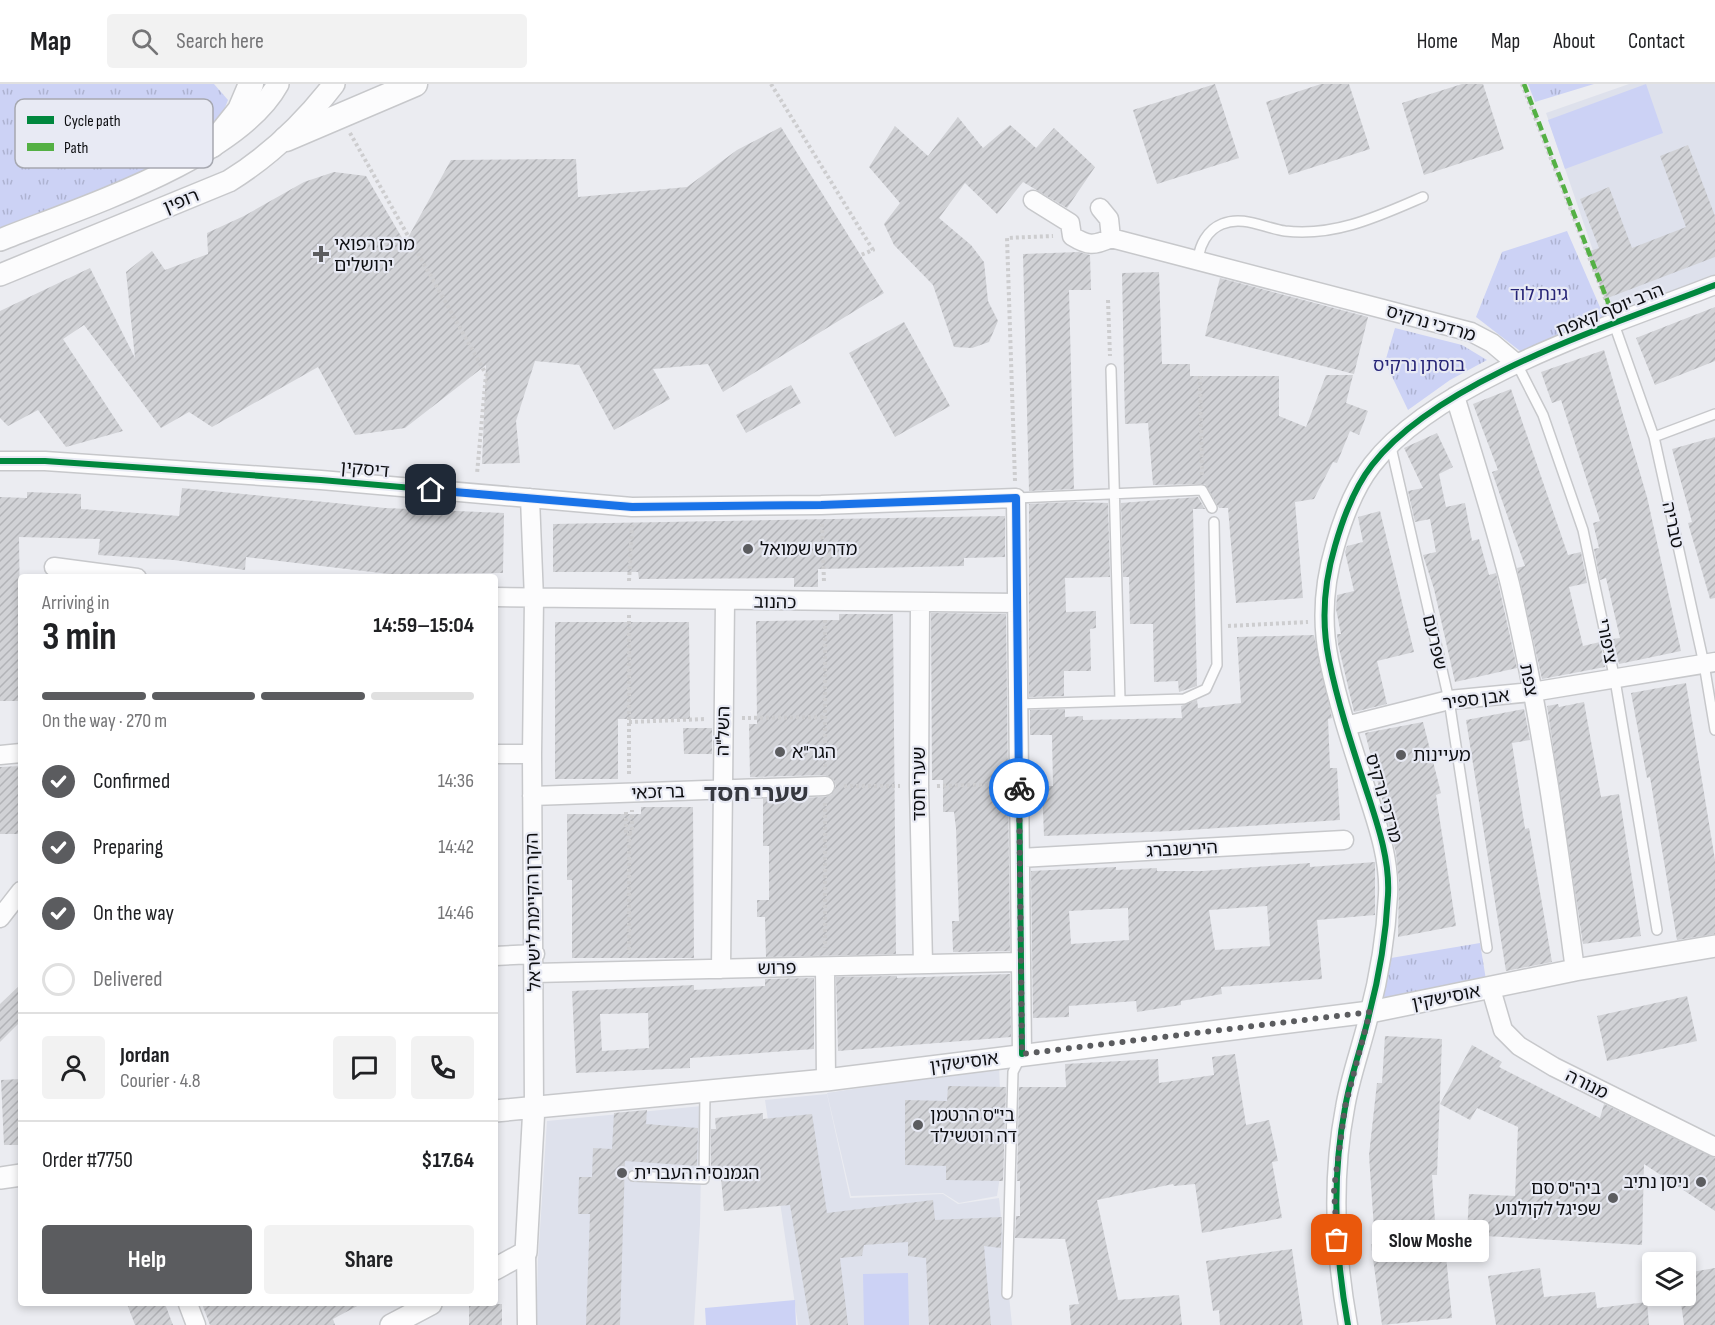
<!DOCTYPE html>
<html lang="en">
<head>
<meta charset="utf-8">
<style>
	body { margin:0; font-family:"Sofia Sans Condensed","Noto Sans Hebrew",sans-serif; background:#f2f2f2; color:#202124; height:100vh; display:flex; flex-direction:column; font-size:22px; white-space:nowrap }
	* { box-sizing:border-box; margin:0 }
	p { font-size:20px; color:#757577 }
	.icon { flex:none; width:33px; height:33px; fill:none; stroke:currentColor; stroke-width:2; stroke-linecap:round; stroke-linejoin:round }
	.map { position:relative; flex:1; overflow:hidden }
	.sheet { position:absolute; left:18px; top:490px; width:480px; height:732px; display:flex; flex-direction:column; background:#fff; border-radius:6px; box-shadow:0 3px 9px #0003 }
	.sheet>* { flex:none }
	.controls { position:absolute; left:1642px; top:1168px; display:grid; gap:12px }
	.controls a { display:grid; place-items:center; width:54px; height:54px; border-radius:6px; background:#fff; box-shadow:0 3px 9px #0003; font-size:30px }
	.pin { position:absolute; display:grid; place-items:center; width:51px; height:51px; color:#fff; margin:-26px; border-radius:12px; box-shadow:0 3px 9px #0006 }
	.courier { position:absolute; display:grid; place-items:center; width:60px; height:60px; margin:-30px; border:4px solid #1a73e8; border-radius:50%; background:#fff; color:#222; box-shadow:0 2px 8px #0007 }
	.bubble { position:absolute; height:42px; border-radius:6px; background:#fff; box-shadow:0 3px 9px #0003; font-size:20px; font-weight:700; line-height:42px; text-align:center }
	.summary em { font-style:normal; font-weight:700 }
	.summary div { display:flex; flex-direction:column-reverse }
	.summary { display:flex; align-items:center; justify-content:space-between; height:102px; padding:0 24px }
	h1 { font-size:39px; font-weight:700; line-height:45px }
	.bar { display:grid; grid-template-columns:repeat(4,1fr); gap:9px 6px; align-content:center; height:72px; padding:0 24px }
	.bar i { height:8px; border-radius:4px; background:#e0e0e0 }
	.bar .selected { background:#5b5c5f }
	.bar p { grid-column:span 4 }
	.line { display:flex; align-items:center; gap:15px; padding:0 24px; border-top:2px solid #e0e0e0 }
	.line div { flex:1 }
	.round { display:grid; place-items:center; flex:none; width:63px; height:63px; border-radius:6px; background:#f2f2f2 }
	ol { padding:0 24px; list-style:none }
	li { display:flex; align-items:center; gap:18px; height:66px }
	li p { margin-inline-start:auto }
	li .icon { padding:6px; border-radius:50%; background:#5b5c5f; color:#fff; stroke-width:4 }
	li:last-child { color:#757577 }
	li i { width:33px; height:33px; border:3px solid #e0e0e0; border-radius:50% }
	.action { display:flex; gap:12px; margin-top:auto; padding:12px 24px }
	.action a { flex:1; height:69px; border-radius:6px; background:#5b5c5f; color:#fff; font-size:24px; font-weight:700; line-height:69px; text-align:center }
	.action a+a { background:#f2f2f2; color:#202124 }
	header { display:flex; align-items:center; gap:36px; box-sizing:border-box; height:84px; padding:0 30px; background:#fff; border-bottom:2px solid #e0e0e0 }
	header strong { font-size:28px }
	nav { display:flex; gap:33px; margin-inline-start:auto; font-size:21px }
	.search { width:420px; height:54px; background:#f2f2f2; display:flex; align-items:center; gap:15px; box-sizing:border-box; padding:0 21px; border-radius:6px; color:#757577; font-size:22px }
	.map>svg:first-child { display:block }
	.built { fill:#dee1ec }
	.park { fill:url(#park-tufts) }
	.pitch { fill:#ccd2f5 }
	.building { fill:url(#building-hatch); fill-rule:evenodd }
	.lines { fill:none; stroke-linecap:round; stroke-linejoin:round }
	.service-casing { stroke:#c7c8cb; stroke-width:12 }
	.minor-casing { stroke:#c7c8cb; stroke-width:21 }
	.tertiary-casing { stroke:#c7c8cb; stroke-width:24 }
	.secondary-casing { stroke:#c7c8cb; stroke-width:27 }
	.path { stroke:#cdcdcf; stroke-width:4; stroke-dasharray:3 3; stroke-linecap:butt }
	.service { stroke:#fcfcfd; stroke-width:9 }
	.minor { stroke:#fcfcfd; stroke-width:18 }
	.tertiary { stroke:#fcfcfd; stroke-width:21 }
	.secondary { stroke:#fcfcfd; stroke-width:24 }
	.quiet { stroke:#54b044; stroke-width:4.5; stroke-dasharray:9 4.5; stroke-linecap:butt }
	.cycleway-casing { stroke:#e8eaf4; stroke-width:10 }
	.cycleway { stroke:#00873e; stroke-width:6 }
	.done { stroke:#5b5c5f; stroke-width:6; stroke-dasharray:0 10.8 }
	.route { stroke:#1a73e8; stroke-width:8 }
	.poi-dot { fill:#5b5c5f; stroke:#e8eaf4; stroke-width:2 }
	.labels { text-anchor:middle; stroke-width:4.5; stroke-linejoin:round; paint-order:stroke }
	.street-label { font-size:18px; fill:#0d0e11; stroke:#e8eaf4 }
	.poi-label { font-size:18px; fill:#0d0e11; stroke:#e8eaf4; text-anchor:start }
	.park-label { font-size:18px; fill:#272577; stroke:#e8eaf4 }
	.district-label { font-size:24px; font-weight:bold; fill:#36383f; stroke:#e8eaf4 }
	.key { fill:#e8eaf4; stroke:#a6a8b0; stroke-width:1.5 }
	.key-label { font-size:16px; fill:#0d0e11 }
</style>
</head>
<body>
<header>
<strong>Map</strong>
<div class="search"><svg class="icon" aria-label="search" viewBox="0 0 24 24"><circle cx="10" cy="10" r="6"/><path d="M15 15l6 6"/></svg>Search here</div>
<nav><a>Home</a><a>Map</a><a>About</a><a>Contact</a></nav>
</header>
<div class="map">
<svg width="1715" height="1241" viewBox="0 0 1715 1241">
	<defs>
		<pattern id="park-tufts" width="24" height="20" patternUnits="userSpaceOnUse" patternTransform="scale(1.5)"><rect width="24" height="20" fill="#ccd2f5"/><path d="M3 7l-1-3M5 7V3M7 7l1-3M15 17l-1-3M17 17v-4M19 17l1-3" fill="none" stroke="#aeb3d1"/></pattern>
		<pattern id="building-hatch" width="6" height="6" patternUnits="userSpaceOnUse" patternTransform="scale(1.5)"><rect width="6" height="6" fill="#d1d2d6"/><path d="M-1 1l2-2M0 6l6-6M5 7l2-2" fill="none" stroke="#b2b3b7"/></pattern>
	</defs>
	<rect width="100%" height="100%" fill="#ebecf1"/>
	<path class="built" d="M1629,0H1715V193L1614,228L1546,29Z
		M999,983L1003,1073L997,1112L959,1119L943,1109L851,1112L827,1009Z
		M827,1010L850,1114L943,1110L958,1120L999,1114L1012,1241H798L765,1016Z
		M702,1022L700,1140L694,1241H536L538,1176L547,1037Z"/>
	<path class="park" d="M0,0H214L228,16L222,31L204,58L152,85L0,146Z
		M1528,0H1594L1535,18Z
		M1567,147L1606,237L1524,270L1476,233L1502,168Z
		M1395,244L1462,261L1487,276L1450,296L1408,326L1385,278Z
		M1480,859L1487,902L1377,914L1385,875Z"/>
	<path class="pitch" d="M1646,0L1663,49L1565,85L1548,36Z
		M908,1189L909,1241H864L863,1190Z
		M795,1216L796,1241H706L705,1224Z"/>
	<path class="building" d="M1215,0L1239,74L1157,100L1133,26Z
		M1321,0H1349L1370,65L1289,91L1266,18Z
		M1462,0H1483L1504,65L1424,91L1402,19Z
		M958,33L983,64L1010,41L1036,64L1054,44L1095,83L1067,124L1023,98L997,130L965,99L939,134L971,161L984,178L988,217L998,237L989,258L972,264L954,263L933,201L894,161L884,140L900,119L869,83L895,42L928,72Z
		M781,43L884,209L723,308L708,280L653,285L670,315L614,346L579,281L535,277L516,337L520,379L482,380L486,281L405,344L355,351L318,283L212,343L189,328L161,344L84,241L63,255L123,347L66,363L38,326L8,342L0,334V227L90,184L135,274L126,188L152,167L165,186L208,170L207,149L244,132L304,98L334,88L366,92L405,159L451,76L576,75L578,113L687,103L737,66Z
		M1688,61L1715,132V173L1605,215L1587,168L1599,164L1580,115L1609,103L1632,164L1686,143L1660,72Z
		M1079,168L1090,171L1091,206H1069L1074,405L1029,407L1023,170Z
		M1159,188L1162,280H1190V292H1279V332L1306,343L1326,291H1353L1346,319L1368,327L1359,351L1350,347L1337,379L1333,378L1314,415L1295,418L1303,514L1236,519L1228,424H1219L1205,400L1153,401L1148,339L1125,340L1122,189Z
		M1220,194L1368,233L1354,290L1205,252Z
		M1715,223V277L1655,301L1636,254Z
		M904,238L950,322L895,353L849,269Z
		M1604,266L1647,413L1681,567L1619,580L1613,555L1620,554L1606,494L1600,496L1594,465L1599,464L1593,439L1600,437L1561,316L1552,319L1541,288Z
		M791,301L801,319L746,349L736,331Z
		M1511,305L1568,471L1581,468L1587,499L1569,503L1583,562L1600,558L1605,583L1542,595L1517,484L1525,482L1492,388L1498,386L1473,320Z
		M1437,349L1453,383L1439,390L1446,423L1465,419L1472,457L1479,455L1489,491L1496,489L1517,584L1455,598L1434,505L1423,471L1436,468L1430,435L1415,438L1408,407L1423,404L1404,364Z
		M1715,353V514L1710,515L1688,439L1692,438L1672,365Z
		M182,404L385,424L504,429L503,489L389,490L246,473L245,486L174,476L98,471L100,455L19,453L21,617H0V413L27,414V408L81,410V425L179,432Z
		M1198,413L1205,425H1193L1197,602L1179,608L1178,597L1154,598L1153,540H1130L1129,493H1123L1121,419Z
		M1074,418L1108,419L1110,493L1065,494L1066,528L1096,527V544L1090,545L1091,587H1064V612L1029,613V420Z
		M1380,427L1414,568L1377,577L1387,620L1354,628L1338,560L1337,550H1341L1336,525L1337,511L1354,507L1345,468L1347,462L1363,458L1358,433Z
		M1005,432V473L964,474V482L818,485V503H794V494L639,495L638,488H553V440Z
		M931,529L1006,530L1010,867L953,868L952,837H959L956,744L954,728H943V696H932Z
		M839,530H893L896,870L766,873L765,833H757V816H769V762H763V715L825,713L831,711L836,702L834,696L825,691L750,693L749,640H757L756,537L839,536Z
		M555,538H689L690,635H618V695H555Z
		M1314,551L1332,634L1328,635L1330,684H1337L1340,736L1173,747L1044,752L1042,702H1053L1052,651H1030V626L1065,625V633L1083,632V636L1182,634L1181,622L1197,616L1198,624L1241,619L1237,553Z
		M1686,599L1715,776V850L1677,856L1650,693L1647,694L1631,609Z
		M1584,618L1601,713L1619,710L1641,852L1583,860L1547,622L1558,620L1559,623Z
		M1524,625L1530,656L1512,659L1525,745L1529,744L1552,878L1506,887L1466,636Z
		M1423,638L1441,709L1436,711L1456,842L1398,853L1399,797L1396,769L1365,649Z
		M683,644H712V670H684Z
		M21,682V750H0V683Z
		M641,723H693L694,874H572V796H567V730H641Z
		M1375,778V831L1317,836L1322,895L1221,903L1222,910L1181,917V921L1137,928L1136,917L1069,922V933L1033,934L1031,787L1116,783V786L1157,784V787H1203L1310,779V783ZM1267,822L1270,862L1215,866L1209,826ZM1128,824L1129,856L1071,860L1069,827Z
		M1010,890L1011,953L838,967L836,893L897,892V894Z
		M814,894V965L690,974V984L576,989L572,907L694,901V906L765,902V895ZM648,929L649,964L602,967L600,930Z
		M21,900V937L0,958V920Z
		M1687,912L1697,957L1607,977L1597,932Z
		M1385,952L1442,955L1437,1091H1432L1436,1152L1444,1151L1452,1234L1382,1241L1371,1160H1375L1369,1071L1377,999H1382Z
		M1472,961L1502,978L1499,983L1600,1034L1604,1020L1715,1074V1127L1644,1080L1642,1161L1467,1151L1469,1110L1515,1112L1518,1043L1477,1024L1470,1036L1440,1020Z
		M1235,970L1246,1041L1269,1036L1278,1077L1272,1078L1282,1134L1202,1149L1195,1100L1174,1102L1173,1100L1097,1116L1118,1216L1179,1211L1182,1241H1071L1069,1221L1079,1220L1065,1155L1015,1154L1016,1132H1020V1097H1017L1019,1003H1066L1065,980L1158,975L1159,999L1214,991L1212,973Z
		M21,995V1061H4L1,996Z
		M948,1002L1006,1003L1003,1097L946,1096V1082L905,1081V1016L947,1017Z
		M647,1026L646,1040L698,1044L697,1082L625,1077L620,1241H586L590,1130H578L579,1093H592L593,1064L612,1065L614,1029Z
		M763,1029V1035L812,1030L827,1129L933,1116L935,1136L1002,1133L1001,1164L984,1162L991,1241H929L926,1174L908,1172V1158L864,1161L862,1172L840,1174L848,1241H810L790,1121L724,1127L720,1083H711V1045H716L715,1034Z
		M1292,1165L1303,1241H1220L1219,1226L1213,1227L1206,1177Z
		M1540,1184L1544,1213L1595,1208L1597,1224L1647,1218L1649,1241H1496L1488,1192Z
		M1715,1184V1241H1684L1680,1212H1686V1189Z
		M127,1220H165L173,1241H135Z
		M202,1220H361L333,1235L335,1241H210Z
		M469,1220H502V1241H469Z"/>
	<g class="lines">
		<g class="service-casing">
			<path id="service" d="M1198,177C1199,162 1207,146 1222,140C1243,131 1264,144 1285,147C1335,153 1379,132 1423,113
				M1614,240L1654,353L1704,580L1715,646
				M1517,280L1543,331L1583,446L1615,596L1657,846
				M1111,285L1120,616
				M1654,353L1715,330
				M1391,363L1449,616L1487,864
				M1016,414L1202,406L1212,424
				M1018,620L1184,615L1206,605L1217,581L1214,438
				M633,1092L704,1095L705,1007
				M1007,1210L1013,988L1021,972"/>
		</g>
		<g class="minor-casing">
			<path id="minor" d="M1033,116L1070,139L1072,152C1088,162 1094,162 1111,154L1109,135L1100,124
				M1111,154L1471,248L1492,259L1517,280
				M1455,312C1474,375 1494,437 1510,500C1540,627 1558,757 1575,886
				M0,377H45L321,396L632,423L821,421L1016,414L1022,970
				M530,414L534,515L532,670L534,1022
				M54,483L137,494
				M495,513L1017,519
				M920,519L919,702L923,880
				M1346,642L1449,616L1532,608L1715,578
				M495,670H532
				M0,671L21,669
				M532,712L825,702
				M1020,774L1344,756
				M0,834L21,807
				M495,872L535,870
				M825,883L826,996
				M721,885L725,517
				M534,889L1021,878
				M1491,905L1503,946L1519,962L1554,983L1715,1063
				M526,1168L527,1241
				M188,1220L196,1241
				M1348,1241C1335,1169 1331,1097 1345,1024C1350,993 1362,962 1369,931C1379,893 1386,851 1388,811C1390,775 1377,739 1366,705C1352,662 1338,620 1329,576C1321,537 1324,499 1335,462C1343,434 1354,404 1372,381C1438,295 1615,240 1715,201"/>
		</g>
		<g class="tertiary-casing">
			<path id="tertiary" d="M0,156C77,125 237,75 278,0
				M0,191L229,97C271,71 304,39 334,0
				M495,1027L826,996L1370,928L1575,886L1715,862
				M0,1094L21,1091
				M495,1185L526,1168L534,1022
				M391,1241L431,1220"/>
		</g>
		<g class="secondary-casing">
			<path id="secondary" d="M286,55L415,0
				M212,61L240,26L251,0"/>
		</g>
		<path class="path" d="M771,0L873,166L861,171
			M1522,0L1608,222
			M350,49L486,290L477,390
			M1108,216L1110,272
			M1200,292L1202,393
			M1015,397L1007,154L1053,152
			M822,440L824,498
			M629,497L632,441
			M629,531V692
			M825,536V684
			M1228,542L1308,538
			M742,634L825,633
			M629,638L705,635
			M844,702H900
			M937,702L1002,700
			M825,719V864
			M626,728V749H629V870
			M629,749H632V726"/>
		<use href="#service" class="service"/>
		<use href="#minor" class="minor"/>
		<use href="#tertiary" class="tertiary"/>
		<use href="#secondary" class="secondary"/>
		<path class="quiet" d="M1524,0L1616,239"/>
		<g class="cycleway-casing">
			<path id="cycleway" d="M0,377H45L321,396L632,423L821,421L1016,414L1022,970
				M1348,1241C1335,1169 1331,1097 1345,1024C1350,993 1362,962 1369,931C1379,893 1386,851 1388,811C1390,775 1377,739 1366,705C1352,662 1338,620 1329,576C1321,537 1324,499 1335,462C1343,434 1354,404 1372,381C1438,295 1615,240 1715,201"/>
		</g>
		<use href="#cycleway" class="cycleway"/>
	</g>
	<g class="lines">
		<path class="done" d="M1019,704L1022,970L1370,928L1345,1023L1334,1105L1337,1156"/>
		<path class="route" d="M431,406L632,423L821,421L1016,414L1019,704"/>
	</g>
	<g class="poi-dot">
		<path d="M318 161h6v6h6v6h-6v6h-6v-6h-6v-6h6z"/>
		<circle cx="748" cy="465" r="6"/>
		<circle cx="780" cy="668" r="6"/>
		<circle cx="1401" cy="671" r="6"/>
		<circle cx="918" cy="1041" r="6"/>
		<circle cx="622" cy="1089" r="6"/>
		<circle cx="1701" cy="1098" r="6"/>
		<circle cx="1613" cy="1114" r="6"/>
	</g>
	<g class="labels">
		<g class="street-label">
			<text transform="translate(181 117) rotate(-22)" y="6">רופין</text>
			<text transform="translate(1610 226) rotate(-22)" y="6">הרב יוסף קאפח</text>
			<text transform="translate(1431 239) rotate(16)" y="6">מרדכי נרקיס</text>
			<text transform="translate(365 385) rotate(5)" y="6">דיסקין</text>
			<text transform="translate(1673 441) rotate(78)" y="6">טבריה</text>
			<text transform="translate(775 518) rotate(1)" y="6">כהנוב</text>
			<text transform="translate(1607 557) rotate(79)" y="6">ציפורי</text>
			<text transform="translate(1435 558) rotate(77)" y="6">שפרעם</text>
			<text transform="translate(1529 596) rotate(79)" y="6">צפת</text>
			<text transform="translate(1476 615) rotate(-7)" y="6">אבן ספיר</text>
			<text transform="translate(723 647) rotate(-89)" y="6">השל"ה</text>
			<text transform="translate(919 700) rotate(-90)" y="6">שערי חסד</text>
			<text transform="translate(658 708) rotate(-2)" y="6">בר זכאי</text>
			<text transform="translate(1384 714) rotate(74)" y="6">מרדכי נרקיס</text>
			<text transform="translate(1182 765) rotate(-3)" y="6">הירשנברג</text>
			<text transform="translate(533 828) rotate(-91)" y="6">הקרן הקיימת לישראל</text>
			<text transform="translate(777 884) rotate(-1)" y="6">פרוש</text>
			<text transform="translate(1446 913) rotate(-11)" y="6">אוסישקין</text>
			<text transform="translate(964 978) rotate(-7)" y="6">אוסישקין</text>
			<text transform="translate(1587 1000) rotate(26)" y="6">מנורה</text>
		</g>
		<g class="poi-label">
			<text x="334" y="166">מרכז רפואי<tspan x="334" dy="21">ירושלים</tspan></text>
			<text x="760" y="471">מדרש שמואל</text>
			<text x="792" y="674">הגר"א</text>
			<text x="1413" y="677">מעיינות</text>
			<text x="930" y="1037">בי"ס הרטמן<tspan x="930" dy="21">דה רוטשילד</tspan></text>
			<text x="634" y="1095">הגמנסיה העברית</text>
			<text x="1689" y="1104" text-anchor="end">ניסן נתיב</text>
			<text x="1601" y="1110" text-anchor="end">ביה"ס סם<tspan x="1601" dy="21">שפיגל לקולנוע</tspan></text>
		</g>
		<g class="park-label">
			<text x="1539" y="216">גינת לוד</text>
			<text x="1419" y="287">בוסתן נרקיס</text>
		</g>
		<g class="district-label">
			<text x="756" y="717">שערי חסד</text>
		</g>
	</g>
	<rect x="15" y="15" width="198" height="69" rx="9" class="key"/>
	<rect x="27" y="32" width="27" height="8" fill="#00873e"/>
	<rect x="27" y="59" width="27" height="8" fill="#54b044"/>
	<g class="key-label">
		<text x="64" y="42">Cycle path</text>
		<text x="64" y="69">Path</text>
	</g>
</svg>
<div class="controls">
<a><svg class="icon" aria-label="layers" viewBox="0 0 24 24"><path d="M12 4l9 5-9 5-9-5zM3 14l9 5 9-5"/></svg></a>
</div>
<div class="pin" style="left:1337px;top:1156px;background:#ea580c"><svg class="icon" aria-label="bag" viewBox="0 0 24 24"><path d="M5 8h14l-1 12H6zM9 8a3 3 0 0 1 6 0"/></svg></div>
<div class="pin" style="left:431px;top:406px;background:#1f2937"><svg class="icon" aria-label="home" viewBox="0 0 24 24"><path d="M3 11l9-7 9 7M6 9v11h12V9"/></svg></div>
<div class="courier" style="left:1019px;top:704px"><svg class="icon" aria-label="bike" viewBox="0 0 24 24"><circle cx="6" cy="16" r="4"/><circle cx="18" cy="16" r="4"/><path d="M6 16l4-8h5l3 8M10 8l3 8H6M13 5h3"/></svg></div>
<div class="bubble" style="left:1372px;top:1136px;width:117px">Slow Moshe</div>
<section class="sheet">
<div class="summary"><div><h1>3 min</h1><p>Arriving in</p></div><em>14:59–15:04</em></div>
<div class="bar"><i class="selected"></i><i class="selected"></i><i class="selected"></i><i></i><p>On the way · 270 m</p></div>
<ol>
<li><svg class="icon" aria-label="check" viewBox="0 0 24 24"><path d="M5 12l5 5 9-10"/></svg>Confirmed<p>14:36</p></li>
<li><svg class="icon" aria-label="check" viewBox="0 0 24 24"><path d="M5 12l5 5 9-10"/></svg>Preparing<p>14:42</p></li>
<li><svg class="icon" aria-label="check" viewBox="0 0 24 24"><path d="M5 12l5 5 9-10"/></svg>On the way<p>14:46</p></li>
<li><i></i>Delivered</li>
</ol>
<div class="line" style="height:108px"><a class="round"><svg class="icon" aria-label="person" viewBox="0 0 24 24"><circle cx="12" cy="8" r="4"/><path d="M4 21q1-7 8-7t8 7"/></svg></a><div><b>Jordan</b><p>Courier · 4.8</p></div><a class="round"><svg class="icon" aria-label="chat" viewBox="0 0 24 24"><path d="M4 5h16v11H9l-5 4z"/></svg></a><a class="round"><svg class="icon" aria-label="phone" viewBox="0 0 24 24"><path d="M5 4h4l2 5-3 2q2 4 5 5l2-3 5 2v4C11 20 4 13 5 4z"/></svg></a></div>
<div class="line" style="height:78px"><div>Order #7750</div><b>$17.64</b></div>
<div class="action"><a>Help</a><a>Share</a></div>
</section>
</div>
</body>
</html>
